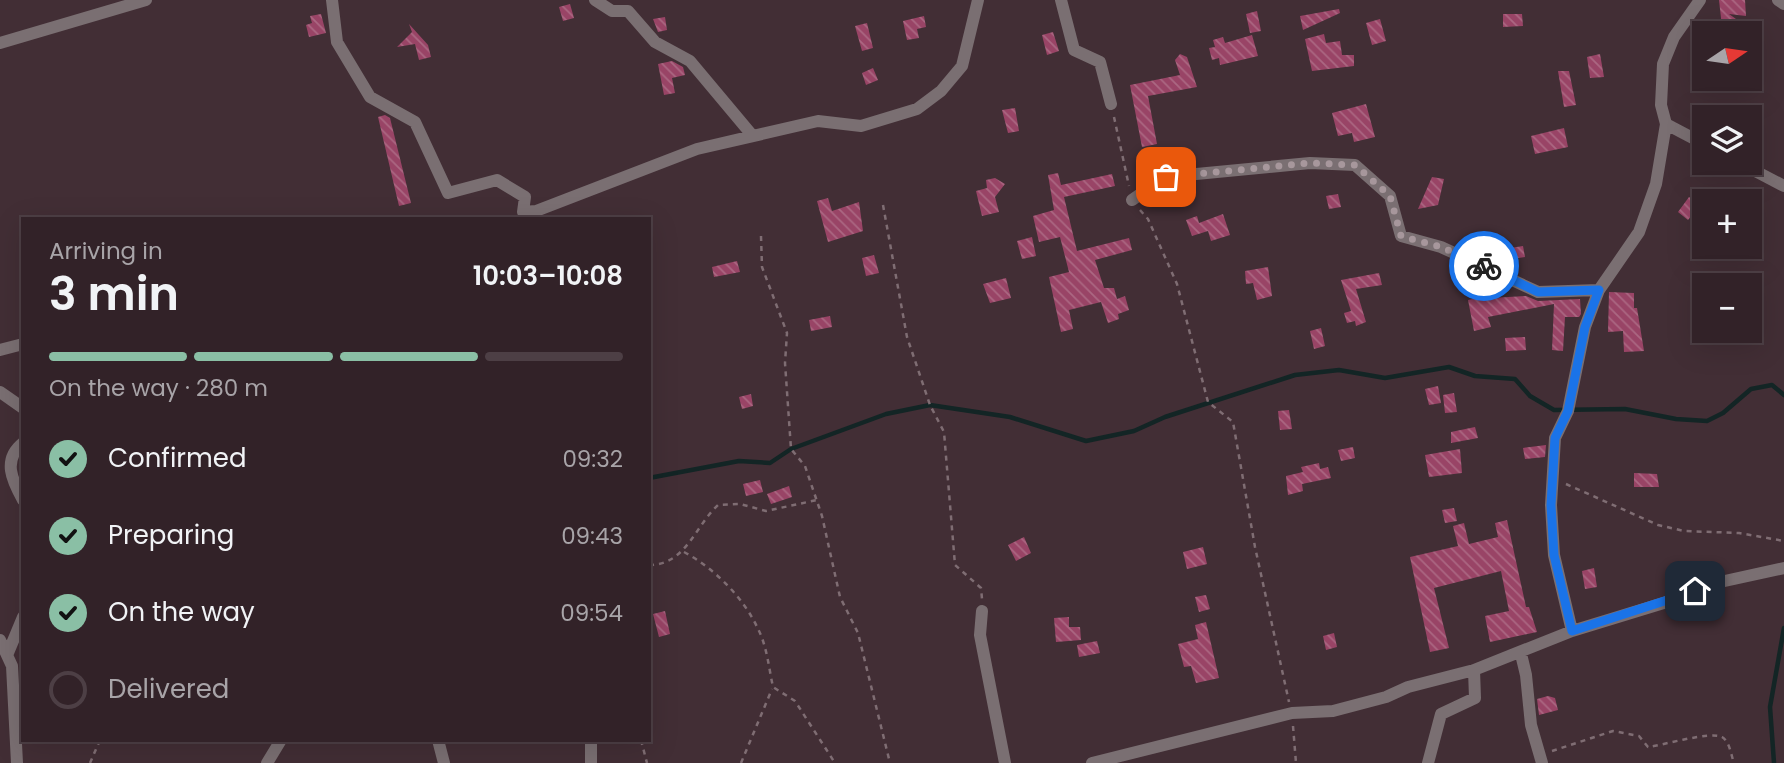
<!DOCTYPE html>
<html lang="en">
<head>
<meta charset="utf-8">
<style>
	body { margin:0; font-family:Poppins,sans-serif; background:#3a2a30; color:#f1f3f6; height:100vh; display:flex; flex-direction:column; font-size:26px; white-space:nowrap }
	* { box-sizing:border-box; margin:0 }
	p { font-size:23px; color:#a8a4a8 }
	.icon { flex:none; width:38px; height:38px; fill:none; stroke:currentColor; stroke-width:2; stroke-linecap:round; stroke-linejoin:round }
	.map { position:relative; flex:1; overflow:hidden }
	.drawer { position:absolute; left:21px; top:217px; width:630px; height:525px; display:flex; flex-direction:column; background:#322228; border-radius:0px; box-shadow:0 7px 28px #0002,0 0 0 2px #4d3f45 }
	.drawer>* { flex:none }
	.needle { width:46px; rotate:77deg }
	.buttons { position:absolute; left:1692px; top:21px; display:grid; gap:14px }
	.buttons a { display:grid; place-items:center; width:70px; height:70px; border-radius:0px; background:#322228; box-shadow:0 7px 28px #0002,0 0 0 2px #4d3f45; font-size:35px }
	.pin { position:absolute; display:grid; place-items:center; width:60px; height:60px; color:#fff; margin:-30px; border-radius:14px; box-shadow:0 4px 10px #0006 }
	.courier { position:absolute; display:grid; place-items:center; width:70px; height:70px; margin:-35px; border:5px solid #1a73e8; border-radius:50%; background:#fff; color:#222; box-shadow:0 2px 9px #0007 }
	.overview em { font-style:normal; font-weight:600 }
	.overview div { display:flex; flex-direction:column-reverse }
	.overview { display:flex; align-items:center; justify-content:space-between; height:119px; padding:0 28px }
	h1 { font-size:46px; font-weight:600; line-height:52px }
	.bar { display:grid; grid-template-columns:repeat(4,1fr); gap:10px 7px; align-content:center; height:84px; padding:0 28px }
	.bar i { height:9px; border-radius:5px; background:#4d3f45 }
	.bar .current { background:#8abfa5 }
	.bar p { grid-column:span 4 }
	ol { padding:0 28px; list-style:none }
	li { display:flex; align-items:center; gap:21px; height:77px }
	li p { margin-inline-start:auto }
	li .icon { padding:7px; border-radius:50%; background:#8abfa5; color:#111; stroke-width:4 }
	li:last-child { color:#a8a4a8 }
	li i { width:38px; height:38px; border:4px solid #4d3f45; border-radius:50% }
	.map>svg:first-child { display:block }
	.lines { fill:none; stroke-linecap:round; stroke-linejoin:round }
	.stream { stroke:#132525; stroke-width:4.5 }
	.building { fill:url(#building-back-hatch) }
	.path { stroke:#7f6d73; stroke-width:2.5; stroke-dasharray:5 5; stroke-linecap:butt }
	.street { stroke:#7a6f72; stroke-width:12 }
	.done { stroke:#a7979c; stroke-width:7; stroke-dasharray:0 12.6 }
	.route { stroke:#1a73e8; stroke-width:9 }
</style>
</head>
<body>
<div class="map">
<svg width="1784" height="763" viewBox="0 0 1784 763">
	<defs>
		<pattern id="building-back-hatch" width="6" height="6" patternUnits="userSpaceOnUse" patternTransform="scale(1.75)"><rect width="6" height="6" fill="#946"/><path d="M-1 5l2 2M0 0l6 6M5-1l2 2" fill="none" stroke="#ab6782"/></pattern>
	</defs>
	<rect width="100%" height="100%" fill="#422e35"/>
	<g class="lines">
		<path class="stream" d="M649,478L739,461L770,463L791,449L886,414L930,405L1010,417L1086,441L1134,431L1165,417L1295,375L1339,370L1385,378L1449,367L1475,376L1515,379L1530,396L1554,410L1625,409L1676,419L1707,421L1723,413L1751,389L1772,385L1784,395
			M1774,763L1770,707L1784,628"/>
	</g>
	<path class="building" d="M1719,0H1745L1746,16L1729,14L1743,24L1722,27Z
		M570,4L574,18L563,21L559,7Z
		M1339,9L1340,13L1303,30L1300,16Z
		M1257,11L1261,31L1250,33L1246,14Z
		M321,14L326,33L309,37L306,25L312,23L310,16Z
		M1503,14H1522L1523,26L1503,27Z
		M924,16L926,27L917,29L919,38L907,40L903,21Z
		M665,17L667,30L658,32L653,19Z
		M1380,19L1386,41L1372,45L1366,23Z
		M867,23L873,48L862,51L855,26Z
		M409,24L428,45L431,57L419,60L415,44L397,47L412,32Z
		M1053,32L1059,51L1047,55L1042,35Z
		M1324,34L1326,43L1340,41L1342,55H1354V66L1312,71L1305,39Z
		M1252,35L1258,56L1220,65L1219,58L1212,60L1209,48L1215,47L1213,40L1223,37L1225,43Z
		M1180,54L1187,57L1197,87L1148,96L1157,144L1142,147L1130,85L1180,75L1175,60Z
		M1600,54L1604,77L1590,78L1587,57Z
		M672,61L683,67L685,75L672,78L675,93L664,95L658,64Z
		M873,68L878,80L866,85L862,73Z
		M1558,71H1569L1576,105L1564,107Z
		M1366,104L1375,137L1354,142L1352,133L1338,136L1332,113Z
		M1015,108L1019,131L1008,133L1002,110Z
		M385,115L390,118L411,203L399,206L378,117Z
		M1564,128L1568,147L1535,154L1531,136Z
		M1058,173L1061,185L1112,174L1115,186L1064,197L1077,251L1129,238L1132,250L1095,260L1104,288H1114L1117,299L1125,296L1129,310L1118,314L1119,319L1108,323L1101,302L1069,310L1073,329L1061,332L1049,277L1069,272L1060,237L1039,242L1033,216L1054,210L1048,175Z
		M1432,177L1444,179L1438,205L1418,209Z
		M995,178L1005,184L995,197L999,212L982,216L976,191L987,188L986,180Z
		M1338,194L1341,207L1329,209L1326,196Z
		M1689,197L1701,204L1688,220L1678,212Z
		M828,198L832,211L859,202L863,231L828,242L817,201Z
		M1223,214L1230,235L1211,241L1208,231L1192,236L1186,220L1197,216L1199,223Z
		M1032,237L1036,256L1022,259L1017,241Z
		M1473,243L1491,247V251L1523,246L1525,257L1506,260L1484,257L1471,251Z
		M874,255L879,273L866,276L862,258Z
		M737,261L740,272L714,277L712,267Z
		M1268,267L1272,296L1257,300L1253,283L1246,284L1245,271Z
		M1379,273L1382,285L1356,289L1366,322L1356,326L1355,321L1347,323L1344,313L1351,311L1341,280Z
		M1006,278L1011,298L990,303L983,284Z
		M1609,292L1634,293V308H1637L1644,351L1624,352L1623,331L1608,332Z
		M1489,295L1490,298L1526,296L1538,301L1580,299L1581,314L1579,317H1565L1563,351L1552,350L1554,304L1488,317L1491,327L1474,331L1468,300Z
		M830,316L832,327L811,331L809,320Z
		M1321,328L1325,346L1314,349L1310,331Z
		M1525,337L1526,350L1506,351L1505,338Z
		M1438,386L1441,403L1429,405L1425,389Z
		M1454,393L1457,412L1445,413L1443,395Z
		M751,394L753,406L742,409L739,397Z
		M1289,410L1292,429L1280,430L1278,411Z
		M1475,427L1478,438L1451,443V432Z
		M1546,445L1545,457L1525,459L1523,448Z
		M1353,447L1355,458L1341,461L1338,450Z
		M1460,449L1462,473L1429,477L1425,455Z
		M1319,463L1320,469L1328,467L1331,478L1302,484L1303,491L1288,495L1286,476L1303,472L1301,467Z
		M1634,473L1657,474L1659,487H1634Z
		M760,480L763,492L746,496L743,484Z
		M789,486L792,497L771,504L767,494Z
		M1454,508L1457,521L1445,523L1442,510Z
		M1507,520L1526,607H1529L1537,632L1490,642L1485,616L1509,611L1501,571L1434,588L1449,648L1430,652L1410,557L1458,546L1453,526L1464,523L1469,544L1498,537L1495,523Z
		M1024,537L1031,553L1016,561L1008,545Z
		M1203,547L1207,564L1187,569L1183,552Z
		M1594,568L1597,587L1585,589L1582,571Z
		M1206,595L1210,609L1199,612L1195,597Z
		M665,611L670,634L659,637L653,614Z
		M1069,617V627H1080L1081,640L1056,642L1054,618Z
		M1206,622L1219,678L1196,683L1191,666L1184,667L1178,644L1198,639L1195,625Z
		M1334,633L1337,647L1326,650L1323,636Z
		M1097,641L1100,653L1079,657L1077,645Z
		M1548,696L1555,698L1558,710L1539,715L1537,699Z"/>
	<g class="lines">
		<path class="path" d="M1114,117L1129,186
			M883,205L907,337L930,405L944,432L955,565L981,588L982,599
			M1140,210L1148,219L1177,284L1208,402L1233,422L1255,547L1289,702
			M761,236L762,267L787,333L785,363L791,449L805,466L822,516L840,597L858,633L890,763
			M1566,484L1658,525L1684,531L1739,533L1784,541
			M684,552C714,568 744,598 758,629C767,646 769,669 773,687L795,701L835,763
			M649,565C686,565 695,526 718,505L740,504L766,511L817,500
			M1293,726L1296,763
			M641,740L647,763
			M1552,751L1613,731L1639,736L1648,747C1664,745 1710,731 1722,737C1730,742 1731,755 1734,763
			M90,763L100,740
			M741,763L772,689"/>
		<path class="street" d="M332,0L337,42L370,97L415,122L448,193L497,180L525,197L523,212L536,211L697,149L818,121L861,126L917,109L941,91L962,66L978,0
			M595,0L612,11H628L655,42L690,61L752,135
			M1061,0L1074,50L1100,62L1111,104
			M1778,0L1784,4
			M0,43L146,0
			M1666,124L1704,144
			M1740,163L1784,186
			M1132,200L1165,177L1310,163L1355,165L1390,196L1401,236L1441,247L1538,292L1599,290
			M0,350L23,344
			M0,392L23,408
			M23,443C2,460 12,480 23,500
			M982,611L980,635L1005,763
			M1572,631L1554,555L1551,505L1555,438L1568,411L1585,327L1599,290L1639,232L1656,184L1666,124L1661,105L1663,64L1674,37L1700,0
			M0,640L12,666L17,763
			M8,653L23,617
			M1521,654L1526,675L1531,725L1542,763
			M438,740L444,763
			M267,763L281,740
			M591,763V740
			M1092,763L1292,713L1333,711L1386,697L1408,687L1474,670L1572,631L1680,598L1711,584L1784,568
			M1428,763L1441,714L1475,698L1474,670"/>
	</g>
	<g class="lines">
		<path class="done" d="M1166,177L1310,163L1355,165L1390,196L1401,236L1441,247L1484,266"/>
		<path class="route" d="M1484,266L1538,292L1599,290L1585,327L1568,411L1555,438L1551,505L1554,555L1572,631L1695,591"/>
	</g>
</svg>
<div class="buttons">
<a><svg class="needle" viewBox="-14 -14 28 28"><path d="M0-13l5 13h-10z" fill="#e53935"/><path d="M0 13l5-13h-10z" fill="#a8a4a8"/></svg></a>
<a><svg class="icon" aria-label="layers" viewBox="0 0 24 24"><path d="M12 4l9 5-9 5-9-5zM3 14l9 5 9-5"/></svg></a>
<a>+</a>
<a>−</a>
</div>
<div class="pin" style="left:1166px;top:177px;background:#ea580c"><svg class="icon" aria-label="bag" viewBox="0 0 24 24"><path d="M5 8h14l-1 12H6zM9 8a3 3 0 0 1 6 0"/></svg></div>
<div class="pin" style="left:1695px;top:591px;background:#1f2937"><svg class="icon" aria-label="home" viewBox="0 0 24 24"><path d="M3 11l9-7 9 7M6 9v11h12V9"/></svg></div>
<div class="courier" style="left:1484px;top:266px"><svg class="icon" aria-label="bike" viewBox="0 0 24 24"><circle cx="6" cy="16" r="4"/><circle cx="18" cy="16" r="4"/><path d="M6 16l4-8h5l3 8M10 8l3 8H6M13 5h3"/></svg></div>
<section class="drawer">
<div class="overview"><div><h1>3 min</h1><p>Arriving in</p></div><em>10:03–10:08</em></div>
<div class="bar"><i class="current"></i><i class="current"></i><i class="current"></i><i></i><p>On the way · 280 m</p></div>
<ol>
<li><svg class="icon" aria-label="check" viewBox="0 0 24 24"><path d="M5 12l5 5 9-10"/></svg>Confirmed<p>09:32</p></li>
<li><svg class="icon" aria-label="check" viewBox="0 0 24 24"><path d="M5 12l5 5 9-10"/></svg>Preparing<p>09:43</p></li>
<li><svg class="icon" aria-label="check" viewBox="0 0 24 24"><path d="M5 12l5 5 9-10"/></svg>On the way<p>09:54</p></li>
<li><i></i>Delivered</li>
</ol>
</section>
</div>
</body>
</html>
